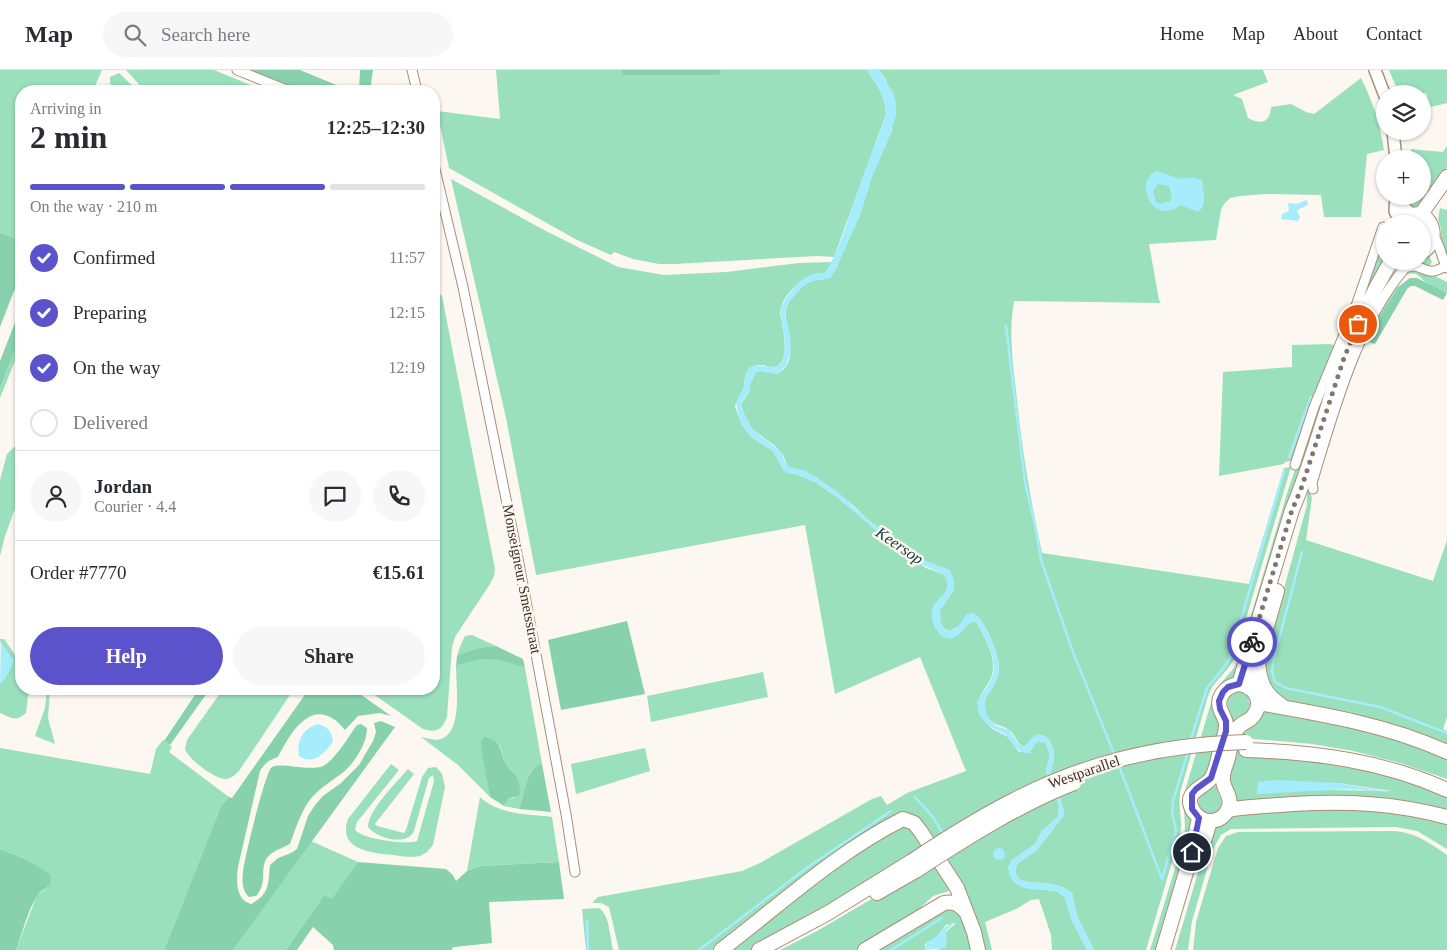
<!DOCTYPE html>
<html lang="en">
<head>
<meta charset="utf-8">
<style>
	body { margin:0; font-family:"Times New Roman",serif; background:#f7f7f7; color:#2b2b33; height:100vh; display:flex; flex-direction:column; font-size:19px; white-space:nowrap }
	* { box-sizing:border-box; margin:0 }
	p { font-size:16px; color:#7c7c81 }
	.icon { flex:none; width:28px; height:28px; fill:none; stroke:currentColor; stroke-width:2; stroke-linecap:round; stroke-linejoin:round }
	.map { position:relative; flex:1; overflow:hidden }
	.drawer { position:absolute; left:15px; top:15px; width:425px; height:610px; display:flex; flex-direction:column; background:#fff; border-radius:20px; box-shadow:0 1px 4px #0004 }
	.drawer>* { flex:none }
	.fabs { position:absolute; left:1376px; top:15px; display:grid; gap:10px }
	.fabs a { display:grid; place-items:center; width:55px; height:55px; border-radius:50%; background:#fff; box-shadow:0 1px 4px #0004; font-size:25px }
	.pin { position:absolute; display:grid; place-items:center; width:42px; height:42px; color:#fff; margin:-21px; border:2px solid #fff; border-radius:50%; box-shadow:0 1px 5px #0007 }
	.courier { position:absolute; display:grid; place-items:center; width:50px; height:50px; margin:-25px; border:4px solid #5b53cc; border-radius:50%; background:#fff; color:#222; box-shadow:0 1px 6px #0007 }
	.head em { font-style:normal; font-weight:700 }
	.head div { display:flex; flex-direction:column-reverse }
	.head { display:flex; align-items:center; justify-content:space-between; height:85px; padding:0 15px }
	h1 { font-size:32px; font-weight:700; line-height:38px }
	.bar { display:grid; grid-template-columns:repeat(4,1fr); gap:8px 5px; align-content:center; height:60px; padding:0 15px }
	.bar i { height:6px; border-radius:4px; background:#e1e1e2 }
	.bar .current { background:#5b53cc }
	.bar p { grid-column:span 4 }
	.line { display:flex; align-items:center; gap:12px; padding:0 15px; border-top:1px solid #e1e1e2 }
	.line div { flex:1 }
	.round { display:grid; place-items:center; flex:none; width:52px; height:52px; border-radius:26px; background:#f7f7f7 }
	ol { padding:0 15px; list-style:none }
	li { display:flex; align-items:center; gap:15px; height:55px }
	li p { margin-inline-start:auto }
	li .icon { padding:5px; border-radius:50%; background:#5b53cc; color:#fff; stroke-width:4 }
	li:last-child { color:#7c7c81 }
	li i { width:28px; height:28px; border:2px solid #e1e1e2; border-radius:50% }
	.action { display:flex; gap:10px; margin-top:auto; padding:10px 15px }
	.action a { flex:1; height:58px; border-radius:30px; background:#5b53cc; color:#fff; font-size:20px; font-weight:700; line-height:58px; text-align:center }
	.action a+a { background:#f7f7f7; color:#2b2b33 }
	header { display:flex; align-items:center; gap:30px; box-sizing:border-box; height:70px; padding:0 25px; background:#fff; border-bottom:1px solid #e1e1e2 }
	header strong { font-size:24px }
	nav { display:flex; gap:28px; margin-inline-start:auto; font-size:18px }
	.search { width:350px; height:45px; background:#f7f7f7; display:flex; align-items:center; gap:12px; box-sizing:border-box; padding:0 18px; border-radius:28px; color:#7c7c81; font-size:19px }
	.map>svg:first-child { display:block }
	.green { fill:#9ae0bd; fill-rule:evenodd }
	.forest { fill:#87d2ad }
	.water { fill:#a5ecfc; fill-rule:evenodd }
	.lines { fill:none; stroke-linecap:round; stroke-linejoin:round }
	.stream { stroke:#a5ecfc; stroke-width:2.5 }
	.minor-casing { stroke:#aa8e75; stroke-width:11 }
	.tertiary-casing { stroke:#aa8e75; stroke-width:14 }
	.primary-casing { stroke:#aa8e75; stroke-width:16 }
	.minor { stroke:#fff; stroke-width:9 }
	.tertiary { stroke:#fff; stroke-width:11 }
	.primary { stroke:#fff; stroke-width:14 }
	.primary-bridge-casing { stroke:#aa8e75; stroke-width:16; stroke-linecap:butt }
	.primary-bridge { stroke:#fff; stroke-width:14 }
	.done { stroke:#81776e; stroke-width:5; stroke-dasharray:0 9 }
	.route { stroke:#5b53cc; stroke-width:6 }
	.labels { text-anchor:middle; stroke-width:5; stroke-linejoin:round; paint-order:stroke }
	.street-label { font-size:15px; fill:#3e3227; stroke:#fdf7f1 }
	.water-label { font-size:16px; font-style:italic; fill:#0d3942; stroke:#fdf7f1 }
</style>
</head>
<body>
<header>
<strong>Map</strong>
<div class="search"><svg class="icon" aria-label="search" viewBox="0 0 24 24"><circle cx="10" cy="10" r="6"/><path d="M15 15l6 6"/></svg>Search here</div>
<nav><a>Home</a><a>Map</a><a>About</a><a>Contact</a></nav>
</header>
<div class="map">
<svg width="1447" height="880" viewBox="0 0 1447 880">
	<rect width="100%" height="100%" fill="#fdf7f1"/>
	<path class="green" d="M0,0H102L93,21H21V170L0,163Z
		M126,0H214L265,21H145Z
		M496,0H621L622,5H719L721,3V0H867C876,14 886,26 886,44L834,187L817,186L675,194H659L633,189L614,182L611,185L577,170L449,98L437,41L500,49Z
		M879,0H1263L1268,12L1233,25L1242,29L1248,48C1261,55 1270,53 1271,37L1291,34L1306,42L1314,44L1361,8C1373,33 1380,52 1384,80L1367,84L1361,147H1324L1321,125L1265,124L1240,126L1230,128L1224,134L1221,140L1216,170L1149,174L1159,230L1161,233L1014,231C1009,261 1012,290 1016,320C1021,375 1030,428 1042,483L1249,514L1284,398L1291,397L1234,589C1227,603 1213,611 1208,626L1180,723C1178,738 1183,751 1180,765L1146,880H1094L1077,846L1072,823C1066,818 1058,815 1050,814C1037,811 1010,817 1017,794L1037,780L1064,745C1063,730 1054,718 1051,704C1050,698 1055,691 1054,685C1054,676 1046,660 1035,666C1030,669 1028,674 1024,677C1016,673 1016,665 1009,660C1001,654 992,656 987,646C977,627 998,615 999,599C1000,586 986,554 977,546L950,561C941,560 939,550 939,541L954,520V510L921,489L867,449L854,436L816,407L788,397L783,385L775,376L752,359L744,344L741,334L750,321V314L756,302L761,301L777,304C802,291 784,258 786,241C787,232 795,224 801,218C808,212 813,209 822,210L835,201L838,194L840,187L860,145L872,106L892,60L886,10Z
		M1389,0H1447V33L1431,37L1426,23L1399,24Z
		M119,3L138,21H117L118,18L110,14V7Z
		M1447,76V97L1430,129L1423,125L1422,89H1411V79L1443,82Z
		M451,109L544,160L618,197L664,205L726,202L799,193L832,192L825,203C821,204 817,203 813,205C799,210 782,226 780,242C782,254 792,292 775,297C770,298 766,295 760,295C757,295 752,297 749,298L745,306L744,317L735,336L741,353L751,367L773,381L783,399L789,403L796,404L815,412L837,427L896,477L926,498L943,504L947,508L948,515L946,521L943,527L933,537L942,566L974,551L977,553C985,567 997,589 992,605C990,613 984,618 981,625C978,630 980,639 979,644L991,658L1008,667L1019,682L1033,676L1038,671L1045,672L1050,684L1046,701L1059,736L1058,747L1042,761L1035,774L1011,791L1008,799L1026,818L1056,821L1065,827L1071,848L1087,880H1052L1051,865L1039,829L1031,830L1016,839L985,852L992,880H983L979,864L909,745L717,880H619L609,837L601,833H592L598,827L742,801L760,793L872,729L881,726L887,735L907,723L966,701L920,587L835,624L805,455L536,505L506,348Z
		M1414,126H1420L1429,131L1416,140L1406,135Z
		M1440,138L1447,140V184L1441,171V159L1438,149Z
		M1382,181L1385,184V191L1240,603L1228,613L1222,654L1211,700L1197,713L1193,750L1160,880H1150L1184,769C1187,754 1182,739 1184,724L1213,626C1218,613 1230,605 1237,593L1288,420L1316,338L1378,182Z
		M1423,186H1429L1432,192L1429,197L1405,196L1402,194L1404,191H1422Z
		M1400,196L1402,198L1375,236L1351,289L1318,386L1309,419L1312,428L1306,470L1433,511L1447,470V647L1443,659L1447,661V680L1372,650L1286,632C1261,618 1263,614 1265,587L1307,435C1305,402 1323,363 1334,332C1344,304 1353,274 1367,247C1376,228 1388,212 1400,196Z
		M1417,197L1447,212V223C1441,220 1434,217 1428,214C1419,208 1418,199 1404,206L1357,286L1367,260L1403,202Z
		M440,224L442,226L495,499L494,506L490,514L455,567L452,577L447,647C442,660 437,663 423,659L366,619H434V261L437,226Z
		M21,264V276L0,328V319Z
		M1330,274L1337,276L1294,388L1290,391L1285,392L1284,394L1219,406L1223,302L1292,297V275Z
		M17,374L21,376V422L5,466L0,486V410L7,384Z
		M472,565L496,576C481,577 470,579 457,586L461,574L465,566Z
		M0,569H4C20,591 21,592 21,619H29L26,643C15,652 12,648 0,643V614L6,607Z
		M488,588L505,591L525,598L542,694C523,698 527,724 519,739L504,736L508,729L515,728L500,676L481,671L490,727L458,695L421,667C427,668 435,671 441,669C463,662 456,615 456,596L473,589Z
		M763,602L768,627L651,652L647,626Z
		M47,619H50L48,648L55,674L35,666L45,638Z
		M223,619H294L239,701C235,705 232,708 226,709C216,710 188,689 185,679L187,670Z
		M1236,622H1242L1247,625L1251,635L1246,643L1237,649L1232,661C1232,656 1233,650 1231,645C1228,634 1222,628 1236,622Z
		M1262,638L1368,658L1447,685V709L1400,693L1353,681L1312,674L1243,668V687L1249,686L1339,691L1447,723V744L1235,733L1228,714L1238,664ZM1338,713L1391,721L1330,720Z
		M163,670L172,677L169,682L229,727L221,736L164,880H16L37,825L48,817L25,789L0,779V678L150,704L156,679Z
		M645,678L650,701L576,724L571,694Z
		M391,694L399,700L357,752L355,760C363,769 405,775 417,771L434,711L433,705L429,708L414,761C407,777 376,768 368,757C368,740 397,712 408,699L414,704L375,754L377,756L404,763L406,760L422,707L428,698L436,697L442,704L445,717L433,775L427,782L420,786C411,788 401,786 392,785C372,783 337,780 348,749Z
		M1213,715L1217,716C1218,727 1227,732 1217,742L1210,744L1201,740L1198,732L1201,724Z
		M480,727C499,745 528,744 552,747L559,792L481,796L467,801Z
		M1326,735L1447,749V779L1417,761L1396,757L1231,759L1221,765L1213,779L1192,851L1188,880H1175L1211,759L1234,743Z
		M906,755L919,767L951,819L949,821L933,826L917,841L858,880H780L817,861L892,817L927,802L915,782L902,791L753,880H725L858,778Z
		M1238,762L1395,761C1416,763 1430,773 1447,785V880H1193L1196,852L1218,778L1226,766Z
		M311,771L358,792L332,830L324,825L286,880H233Z
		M949,837L960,843L973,880H937L946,876C946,859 943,865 956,853L946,855L934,870L925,874V880H874Z
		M599,838C610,845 610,868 613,880H586L582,839Z"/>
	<path class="forest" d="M246,0H300L351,21H297Z
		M360,0H373L370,21H359Z
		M621,0H721V3L719,5H622Z
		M0,163L21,170V203L0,257Z
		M1410,208H1417L1447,223L1443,230L1415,216H1411L1407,219L1375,274L1365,271L1398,217Z
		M21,237V264L0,319V291Z
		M627,551L645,624L561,640L548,570Z
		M496,576L523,589L525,598C496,588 486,585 456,596L457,586C470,579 481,577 496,576Z
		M199,619H210L170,675L164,671Z
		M309,619H353L391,646L380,643L358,646L345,660C315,623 292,659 278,687C269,690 265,693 260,701L238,797C236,811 236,830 251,834C270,824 268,814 270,795L278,788L291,783L297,779L308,746L315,735L323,726L341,713L359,695L373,671L376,662L374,653L381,651L395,657L233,880H164L221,736L229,727L232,728Z
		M361,654L367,658C367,674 354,694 341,704C330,712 317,720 309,731C300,744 295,760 290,774C285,777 278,779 272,783C256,794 270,811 256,826L249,827C242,821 242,811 243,802C244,790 265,704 271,698C278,691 308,702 323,696C335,690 349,666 357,655Z
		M484,667C502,671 499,678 505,692C512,708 520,700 520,724L518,726L508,729L504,736L490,727L481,677V671Z
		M542,694L551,742L519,739C526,724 524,698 542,694Z
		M0,779L25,789L50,804C53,821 43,816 37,826C28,840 22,864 16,880H0Z
		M358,792L446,799L453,805L456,811L467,801L481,796L559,792L564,829L489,832L492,873L455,877L452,878V880H334L333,875L313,857L297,880H286L324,825L332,829Z"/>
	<path class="water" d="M867,0H879L893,22L896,32V45L887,73L872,106L860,145L835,201L830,208L826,209L810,211L800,219L788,234L785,243L791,269L790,283L786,296L777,304L761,301L756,302L750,314V321L741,333L744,344L752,359L780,381L788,397L806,401L816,407L839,423L867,449L921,489L950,500L954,510V520L940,541L941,555L947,561C959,561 960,552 967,544L973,543C986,551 1001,587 999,603C997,613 990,622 984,631L987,646L991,651L997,656L1009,660L1018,673L1024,677C1028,674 1030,669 1035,666C1046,660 1054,676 1054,685C1055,691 1050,698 1051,704C1054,718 1064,731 1064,745L1037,780L1017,794C1010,817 1037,811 1050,814C1058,815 1067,818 1072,823L1077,846L1094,880H1087L1071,848L1065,827C1051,815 1037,823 1022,817C1011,813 1005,801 1011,791L1035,774L1042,761L1058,747L1059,736L1046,701L1050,684L1045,672L1038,671L1034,676L1030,683H1023L1016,678L1006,665L987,655L979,644L977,632C982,622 990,615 993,604C997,588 985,567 977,553L974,551C964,555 962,565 953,568C939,572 930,552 932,541C933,527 957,524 943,504L911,490L837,427L815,412L796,404L785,402L773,381L751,367L741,353L738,344L736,332L744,317L745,306L749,298C760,292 770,301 781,294L784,286L785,272L780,238L788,225L799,212L812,204L825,203C843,174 850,140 862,109C870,87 879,66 886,44C886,26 876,14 867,0Z
		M1156,101C1164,103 1169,105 1177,108C1185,110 1189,105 1202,110C1203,121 1208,135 1198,142L1180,135C1155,157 1132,113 1156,101ZM1158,114L1169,116L1172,127L1170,132H1164L1160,134L1156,132L1153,121Z
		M1307,130L1308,135L1299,139L1297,141L1300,147L1298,151L1281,149L1282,144L1289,141L1288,133L1296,134Z
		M1,572L14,591L6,607L0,614Z
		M318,654C329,657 332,662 333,672C325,683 313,696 299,686C296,671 303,658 318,654Z
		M1278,710L1338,713L1391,722L1351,719L1257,724L1258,712Z
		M993 784a6 6 0 1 1 12 0a6 6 0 1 1-12 0Z
		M955,852L947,860L945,865L947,872L945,878L925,880L926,872C940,868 941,856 955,852Z"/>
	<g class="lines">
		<path class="stream" d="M1006,256L1025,412L1035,455L1041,490L1073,582L1115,686
			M1289,387L1311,327
			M1302,482L1273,592L1272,601L1275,612L1286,618L1380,637L1447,663
			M1190,672L1207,618L1222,600L1230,588L1284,401
			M1119,696L1162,809L1176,761L1172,742L1173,731L1188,682
			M915,727L932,746L942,762
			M587,850L588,880
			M699,880L808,797L891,741
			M891,880L942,848"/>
		<g class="minor-casing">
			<path id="minor" d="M237,0L289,21
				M412,0L417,21
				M434,95L463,217L517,483L566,744L575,802
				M1436,170C1441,179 1442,189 1447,198
				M1295,395L1314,337L1357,233L1383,157L1385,158
				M1313,419L1312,413C1334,341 1356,256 1405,198C1425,190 1423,211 1447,195"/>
		</g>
		<g class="tertiary-casing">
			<path id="tertiary" d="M1375,0L1385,26
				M1393,61L1396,89
				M1396,126L1395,141L1401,154
				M1397,126L1403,136L1412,145"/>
		</g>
		<g class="primary-casing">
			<path id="primary" d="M1421,144L1447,107
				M1401,154C1423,125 1447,168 1422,182
				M1258,593C1260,612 1264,624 1281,635
				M1239,614L1292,440C1313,391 1326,338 1344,288C1357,254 1373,222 1391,191
				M1239,614C1254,616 1264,631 1254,645C1250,652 1241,652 1237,659C1232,667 1230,679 1228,688C1226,695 1222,703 1223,710C1223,717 1228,722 1229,728C1232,740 1222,751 1210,751C1203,751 1198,747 1194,742C1180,721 1206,718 1212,707C1217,698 1218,687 1221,677C1223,670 1226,663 1226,655C1226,650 1223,646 1221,641C1215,628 1225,616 1239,614Z
				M1249,618L1277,521
				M1258,633C1322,644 1388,655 1447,682
				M1246,680C1314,682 1384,691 1447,720
				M1228,740C1249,736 1271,736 1293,734C1348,731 1394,733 1447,747
				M1200,784L1210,751
				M877,823L917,800
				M721,880C780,835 837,782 903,749L914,753L921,762L957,818L974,862L978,880
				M759,880L828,843L912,791
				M865,880L944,833C954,831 959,834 965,841
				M1163,880L1192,782L1199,748"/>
		</g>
		<use href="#minor" class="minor"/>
		<use href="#tertiary" class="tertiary"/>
		<use href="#primary" class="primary"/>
		<g class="primary-bridge-casing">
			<path id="primary-bridge" d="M912,791C945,769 978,748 1014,730C1085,693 1165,674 1246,672
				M917,800C968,767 1018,735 1074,713"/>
		</g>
		<use href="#primary-bridge" class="primary-bridge"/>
	</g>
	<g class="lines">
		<path class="done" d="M1252,572L1292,440L1301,419L1344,288L1358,254"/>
		<path class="route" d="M1192,782L1199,748L1192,739V724L1196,719L1211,708L1226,661V651L1220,639L1219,631L1223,622L1228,617L1239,614L1252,572"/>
	</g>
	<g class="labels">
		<g class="street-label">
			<text transform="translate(522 509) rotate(79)" y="5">Monseigneur Smetsstraat</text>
			<text transform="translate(1084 702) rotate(-19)" y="5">Westparallel</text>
		</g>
		<g class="water-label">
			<text transform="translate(900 475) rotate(34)" y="6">Keersop</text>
		</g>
	</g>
</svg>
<div class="fabs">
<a><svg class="icon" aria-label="layers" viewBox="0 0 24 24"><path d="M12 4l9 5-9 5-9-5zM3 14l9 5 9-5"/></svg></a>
<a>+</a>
<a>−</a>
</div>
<div class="pin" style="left:1358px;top:254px;background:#ea580c"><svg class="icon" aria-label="bag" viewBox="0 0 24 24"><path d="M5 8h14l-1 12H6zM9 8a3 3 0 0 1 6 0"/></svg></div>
<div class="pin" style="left:1192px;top:782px;background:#1f2937"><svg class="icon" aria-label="home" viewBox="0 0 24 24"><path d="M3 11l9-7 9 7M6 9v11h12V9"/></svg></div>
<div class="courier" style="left:1252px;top:572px"><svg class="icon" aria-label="bike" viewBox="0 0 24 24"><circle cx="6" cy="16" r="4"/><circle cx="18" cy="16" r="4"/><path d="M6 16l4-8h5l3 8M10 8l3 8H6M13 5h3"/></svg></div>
<section class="drawer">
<div class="head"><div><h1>2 min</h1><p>Arriving in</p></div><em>12:25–12:30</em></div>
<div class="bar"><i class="current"></i><i class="current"></i><i class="current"></i><i></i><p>On the way · 210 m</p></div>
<ol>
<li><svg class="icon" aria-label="check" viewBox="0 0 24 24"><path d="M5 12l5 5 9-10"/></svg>Confirmed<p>11:57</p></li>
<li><svg class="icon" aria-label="check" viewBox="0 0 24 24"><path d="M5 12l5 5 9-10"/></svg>Preparing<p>12:15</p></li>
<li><svg class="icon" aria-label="check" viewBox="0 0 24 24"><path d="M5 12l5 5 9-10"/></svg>On the way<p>12:19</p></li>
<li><i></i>Delivered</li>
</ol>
<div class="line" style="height:90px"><a class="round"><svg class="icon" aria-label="person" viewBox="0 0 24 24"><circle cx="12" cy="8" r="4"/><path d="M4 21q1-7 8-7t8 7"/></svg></a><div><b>Jordan</b><p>Courier · 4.4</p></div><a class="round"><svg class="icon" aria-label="chat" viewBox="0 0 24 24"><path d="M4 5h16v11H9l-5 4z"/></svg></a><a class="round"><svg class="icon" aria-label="phone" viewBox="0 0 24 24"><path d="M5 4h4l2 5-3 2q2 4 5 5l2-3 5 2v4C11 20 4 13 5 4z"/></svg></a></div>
<div class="line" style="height:65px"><div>Order #7770</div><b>€15.61</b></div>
<div class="action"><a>Help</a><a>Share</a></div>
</section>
</div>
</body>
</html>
